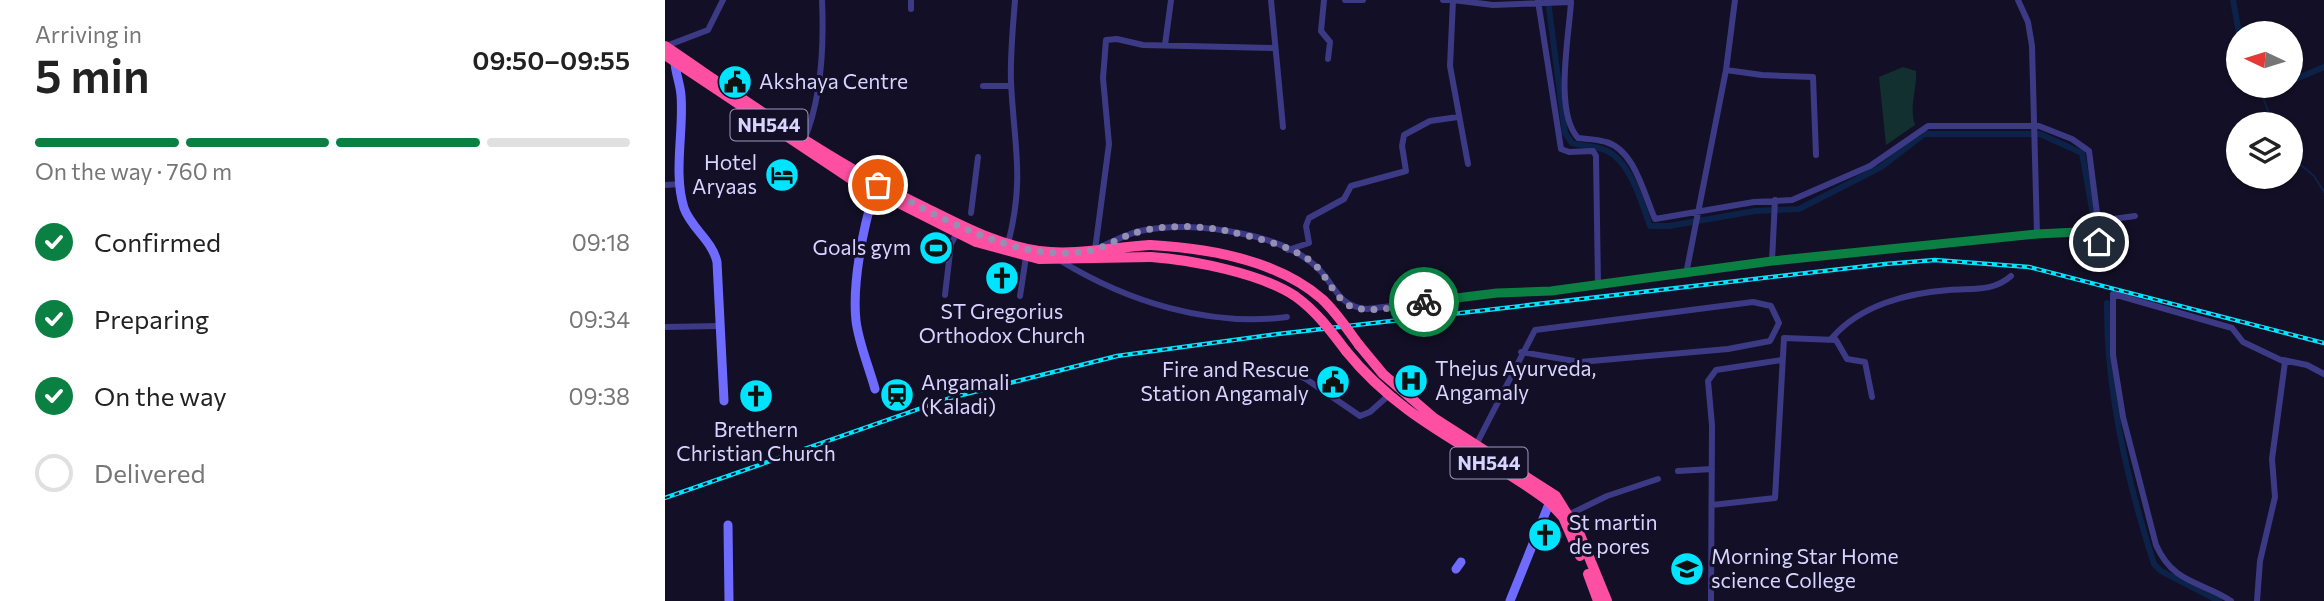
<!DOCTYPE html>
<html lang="en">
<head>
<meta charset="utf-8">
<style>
	body { margin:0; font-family:Commissioner,sans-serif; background:#f6f6f6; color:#222; height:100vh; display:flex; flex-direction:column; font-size:26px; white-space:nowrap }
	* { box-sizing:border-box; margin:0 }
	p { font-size:23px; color:#767676 }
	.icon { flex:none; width:38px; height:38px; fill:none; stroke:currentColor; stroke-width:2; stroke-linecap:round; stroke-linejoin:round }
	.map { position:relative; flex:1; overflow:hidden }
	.panel { display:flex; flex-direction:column; background:#fff; width:665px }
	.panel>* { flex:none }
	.needle { width:46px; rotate:274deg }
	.fabs { position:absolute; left:1561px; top:21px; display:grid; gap:14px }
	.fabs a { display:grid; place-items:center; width:77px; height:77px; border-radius:50%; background:#fff; box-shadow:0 2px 5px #0004; font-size:35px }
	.pin { position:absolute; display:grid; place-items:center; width:60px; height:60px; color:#fff; margin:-30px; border:4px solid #fff; border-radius:50%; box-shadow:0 2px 7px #0007 }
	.courier { position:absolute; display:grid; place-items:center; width:70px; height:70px; margin:-35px; border:5px solid #0b8043; border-radius:50%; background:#fff; color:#222; box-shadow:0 2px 9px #0007 }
	.overview em { font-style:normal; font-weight:600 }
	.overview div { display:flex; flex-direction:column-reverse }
	.overview { display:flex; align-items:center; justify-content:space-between; height:119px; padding:0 35px }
	h1 { font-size:46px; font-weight:600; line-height:52px }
	.bar { display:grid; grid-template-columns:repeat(4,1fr); gap:10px 7px; align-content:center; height:84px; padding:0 35px }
	.bar i { height:9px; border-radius:5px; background:#e0e0e0 }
	.bar .active { background:#0b8043 }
	.bar p { grid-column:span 4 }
	ol { padding:0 35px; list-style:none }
	li { display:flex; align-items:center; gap:21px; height:77px }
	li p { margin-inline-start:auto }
	li .icon { padding:7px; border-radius:50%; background:#0b8043; color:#fff; stroke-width:4 }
	li:last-child { color:#767676 }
	li i { width:38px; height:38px; border:4px solid #e0e0e0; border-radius:50% }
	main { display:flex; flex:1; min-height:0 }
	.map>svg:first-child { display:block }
	.green { fill:#12302f }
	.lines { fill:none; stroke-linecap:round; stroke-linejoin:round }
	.stream { stroke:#0c2248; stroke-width:2 }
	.canal { stroke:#0c2248; stroke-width:6 }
	.street { stroke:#3d3a85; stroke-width:6 }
	.secondary { stroke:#6f6bff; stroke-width:9 }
	.highway { stroke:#ff4fa3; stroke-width:10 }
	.rail-casing { stroke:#00e5ff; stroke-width:4.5 }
	.rail { stroke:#130f26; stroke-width:2; stroke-dasharray:5; stroke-linecap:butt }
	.highway-bridge { stroke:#ff4fa3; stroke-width:10 }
	.done { stroke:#948fb3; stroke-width:7; stroke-dasharray:0 12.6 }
	.route { stroke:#0b8043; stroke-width:9 }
	.labels { text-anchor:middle; stroke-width:6; stroke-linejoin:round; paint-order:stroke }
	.shield { fill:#130f26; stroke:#9e99be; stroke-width:2 }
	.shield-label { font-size:19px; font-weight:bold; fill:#d9d4ff }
	.poi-label { font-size:21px; fill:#d9d4ff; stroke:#130f26; text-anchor:start }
</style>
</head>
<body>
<main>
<section class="panel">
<div class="overview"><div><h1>5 min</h1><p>Arriving in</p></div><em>09:50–09:55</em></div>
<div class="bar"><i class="active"></i><i class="active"></i><i class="active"></i><i></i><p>On the way · 760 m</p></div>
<ol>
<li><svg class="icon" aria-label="check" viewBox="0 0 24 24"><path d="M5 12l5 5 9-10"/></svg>Confirmed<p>09:18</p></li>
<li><svg class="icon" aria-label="check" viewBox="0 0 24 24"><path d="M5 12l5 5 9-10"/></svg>Preparing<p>09:34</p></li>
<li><svg class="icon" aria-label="check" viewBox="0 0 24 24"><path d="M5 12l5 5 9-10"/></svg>On the way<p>09:38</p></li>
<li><i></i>Delivered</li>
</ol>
</section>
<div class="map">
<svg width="1659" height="601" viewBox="0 0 1659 601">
	<rect width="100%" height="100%" fill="#130f26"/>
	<path class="green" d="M1238,67L1251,71C1252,91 1244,105 1250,125L1221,145L1214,77Z"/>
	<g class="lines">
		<path class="stream" d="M1595,90L1608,124
			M1626,157L1649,176L1659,192"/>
		<path class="canal" d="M883,0L900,133L907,143C917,146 930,146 940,150C965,160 977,203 985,226H1004L1090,211L1134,209L1216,167L1259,134H1375L1417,153L1428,215
			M1568,0L1574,33
			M1626,81L1659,67
			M1594,86L1595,90L1608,86
			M1442,303C1441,391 1462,481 1489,564L1496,571L1554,601"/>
		<path class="street" d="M606,0L618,127
			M659,0L656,31L665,42L663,59
			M680,0H698
			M778,0H788L785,66L803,164
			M788,0L828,5L906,2C904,36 889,112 913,138C922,139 932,139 941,142C970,150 979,195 990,219L1089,202L1127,200L1205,166L1263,126H1374L1407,139L1424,151L1433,221L1470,216
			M873,1L896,149L904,152L928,151L931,156L933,285
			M246,9V0
			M500,45L506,0
			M1,46L43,30L58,0
			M609,48L478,45L452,39L441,40L438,78L444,144L430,250C444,243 459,235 475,231C523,221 608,231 647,263C670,280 669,306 702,309L832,293L885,291L1107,261L1372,234L1367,46L1363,22L1353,0
			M1061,70L1097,75L1148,77L1151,155
			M318,86H346
			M139,140C157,98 159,45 157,0
			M0,185L16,184
			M306,213L313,157
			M1432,227L1433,263
			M1372,234L1433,231
			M343,244C360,178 349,146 346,82C345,55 348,27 350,0
			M623,250L644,243L641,226L644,218L679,199L686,186L741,171L737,146L739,135L765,121L793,117
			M396,261C463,302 544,327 622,317
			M1107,261L1110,200
			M1021,274L1061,70L1070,0
			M280,295L286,244L292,233
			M355,296L361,257
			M0,327L54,326
			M1167,338C1195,305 1243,293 1284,290C1307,288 1328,292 1346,276
			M1618,360L1642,365L1659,374
			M622,370L641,379L695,416L705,412L724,395
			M811,445L870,330L1088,302L1106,306L1114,323L1105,341L1063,349L915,362L856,352
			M1013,471L1047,469
			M1047,505L1110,498L1119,338L1171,340L1182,359L1200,362L1207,397
			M905,514L942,496L993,479
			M1046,601L1047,425L1043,381L1051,370L1117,360
			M1566,601C1537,581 1509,585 1491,545L1458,417L1448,355V294L1567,328L1578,342L1620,362L1607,459L1610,497L1595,561L1592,601"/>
		<path class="secondary" d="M10,58C9,70 15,82 16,95C19,131 8,173 19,208C26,228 47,240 52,262L59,401
			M209,193C198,228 187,284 191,321C194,344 204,367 210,389
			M63,525L64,601
			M791,569L796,562
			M845,601L886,499"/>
		<path class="highway" d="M0,46C84,103 168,164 261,208C297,226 333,245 374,251C410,256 449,247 485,245
			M0,55L186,179L311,242L374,259L486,257
			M694,345L718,374L769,418L891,496L915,535L942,601
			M681,351C739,423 812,448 883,501L898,517L915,556
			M923,574L933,601"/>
		<g class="rail-casing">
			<path id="rail" d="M0,498L285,398L452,356L613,334L1220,264L1270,260L1364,267L1659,343"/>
		</g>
		<use href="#rail" class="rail"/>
		<path class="highway-bridge" d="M485,245C542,248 612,260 657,299C672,313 682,329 694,345
			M486,257C527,260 595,273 630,296C651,311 666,331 681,351"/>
	</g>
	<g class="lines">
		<path class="done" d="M213,185C277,217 353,266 428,250C441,247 454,238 467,234C495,224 534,225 562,231C589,237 625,245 647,262C662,274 671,303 690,308C711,313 738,305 759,302"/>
		<path class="route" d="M759,302L832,293L886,291L1107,261L1372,234L1433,231L1434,242"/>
	</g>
	<defs>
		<g id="civic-disc" transform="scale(1.75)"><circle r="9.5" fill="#00e5ff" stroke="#130f26"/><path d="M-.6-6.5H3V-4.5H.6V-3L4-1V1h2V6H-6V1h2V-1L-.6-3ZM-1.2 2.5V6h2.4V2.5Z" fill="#111"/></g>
		<g id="hotel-disc" transform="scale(1.75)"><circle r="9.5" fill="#00e5ff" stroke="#130f26"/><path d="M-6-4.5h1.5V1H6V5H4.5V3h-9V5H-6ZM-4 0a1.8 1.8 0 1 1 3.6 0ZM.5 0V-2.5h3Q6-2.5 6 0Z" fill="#111"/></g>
		<g id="stadium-disc" transform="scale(1.75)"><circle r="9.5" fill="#00e5ff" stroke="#130f26"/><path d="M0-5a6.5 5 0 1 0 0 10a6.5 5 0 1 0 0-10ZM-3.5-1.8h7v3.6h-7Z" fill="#111"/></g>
		<g id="church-disc" transform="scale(1.75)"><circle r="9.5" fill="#00e5ff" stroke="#130f26"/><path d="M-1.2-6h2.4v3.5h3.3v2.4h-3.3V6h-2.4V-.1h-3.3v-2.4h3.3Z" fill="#111"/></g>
		<g id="hospital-disc" transform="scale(1.75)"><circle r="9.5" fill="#00e5ff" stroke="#130f26"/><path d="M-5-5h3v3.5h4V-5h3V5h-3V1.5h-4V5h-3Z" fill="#111"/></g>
		<g id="station-disc" transform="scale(1.75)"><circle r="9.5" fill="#00e5ff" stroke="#130f26"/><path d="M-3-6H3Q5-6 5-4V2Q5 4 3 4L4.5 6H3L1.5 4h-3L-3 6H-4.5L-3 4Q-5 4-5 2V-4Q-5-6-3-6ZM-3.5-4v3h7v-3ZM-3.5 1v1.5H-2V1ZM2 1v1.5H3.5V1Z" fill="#111"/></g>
		<g id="university-disc" transform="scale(1.75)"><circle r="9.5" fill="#00e5ff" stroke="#130f26"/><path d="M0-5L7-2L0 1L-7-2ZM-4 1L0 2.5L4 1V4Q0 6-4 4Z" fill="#111"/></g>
	</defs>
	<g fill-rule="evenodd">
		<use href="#civic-disc" x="70" y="82"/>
		<use href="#hotel-disc" x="117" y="175"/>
		<use href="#stadium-disc" x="271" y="248"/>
		<use href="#church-disc" x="337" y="278"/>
		<use href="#hospital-disc" x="746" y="381"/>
		<use href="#civic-disc" x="668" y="382"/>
		<use href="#station-disc" x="232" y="395"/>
		<use href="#church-disc" x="91" y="396"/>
		<use href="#church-disc" x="880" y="535"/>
		<use href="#university-disc" x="1022" y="569"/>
	</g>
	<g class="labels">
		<g class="shield">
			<rect x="65.5" y="109.5" width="77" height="31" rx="5"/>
			<rect x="785.5" y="447.5" width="77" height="31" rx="5"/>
		</g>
		<g class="shield-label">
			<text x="104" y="132">NH544</text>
			<text x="824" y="470">NH544</text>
		</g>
		<g class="poi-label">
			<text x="94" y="89">Akshaya Centre</text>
			<text x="92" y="170" text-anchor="end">Hotel<tspan x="92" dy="24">Aryaas</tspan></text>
			<text x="246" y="255" text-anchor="end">Goals gym</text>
			<text x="337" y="319" text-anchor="middle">ST Gregorius<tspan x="337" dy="24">Orthodox Church</tspan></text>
			<text x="770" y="376">Thejus Ayurveda,<tspan x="770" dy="24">Angamaly</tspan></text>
			<text x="644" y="377" text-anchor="end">Fire and Rescue<tspan x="644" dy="24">Station Angamaly</tspan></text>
			<text x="256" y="390">Angamali<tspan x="256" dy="24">(Kaladi)</tspan></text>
			<text x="91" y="437" text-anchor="middle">Brethern<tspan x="91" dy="24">Christian Church</tspan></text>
			<text x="904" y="530">St martin<tspan x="904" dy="24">de pores</tspan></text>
			<text x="1046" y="564">Morning Star Home<tspan x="1046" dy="24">science College</tspan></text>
		</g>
	</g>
</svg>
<div class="fabs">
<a><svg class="needle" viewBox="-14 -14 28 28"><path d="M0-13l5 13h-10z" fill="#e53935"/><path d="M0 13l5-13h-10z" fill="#767676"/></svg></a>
<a><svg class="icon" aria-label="layers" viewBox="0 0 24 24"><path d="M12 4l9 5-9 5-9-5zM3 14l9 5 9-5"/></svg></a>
</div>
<div class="pin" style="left:213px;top:185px;background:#ea580c"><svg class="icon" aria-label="bag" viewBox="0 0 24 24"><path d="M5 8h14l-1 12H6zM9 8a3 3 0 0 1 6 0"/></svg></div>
<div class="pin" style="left:1434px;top:242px;background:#1f2937"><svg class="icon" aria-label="home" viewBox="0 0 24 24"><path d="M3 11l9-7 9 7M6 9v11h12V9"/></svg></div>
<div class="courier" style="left:759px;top:302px"><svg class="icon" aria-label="bike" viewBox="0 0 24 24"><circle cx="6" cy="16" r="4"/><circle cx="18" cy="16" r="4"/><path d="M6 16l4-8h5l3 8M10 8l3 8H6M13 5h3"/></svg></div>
</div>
</main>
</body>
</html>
